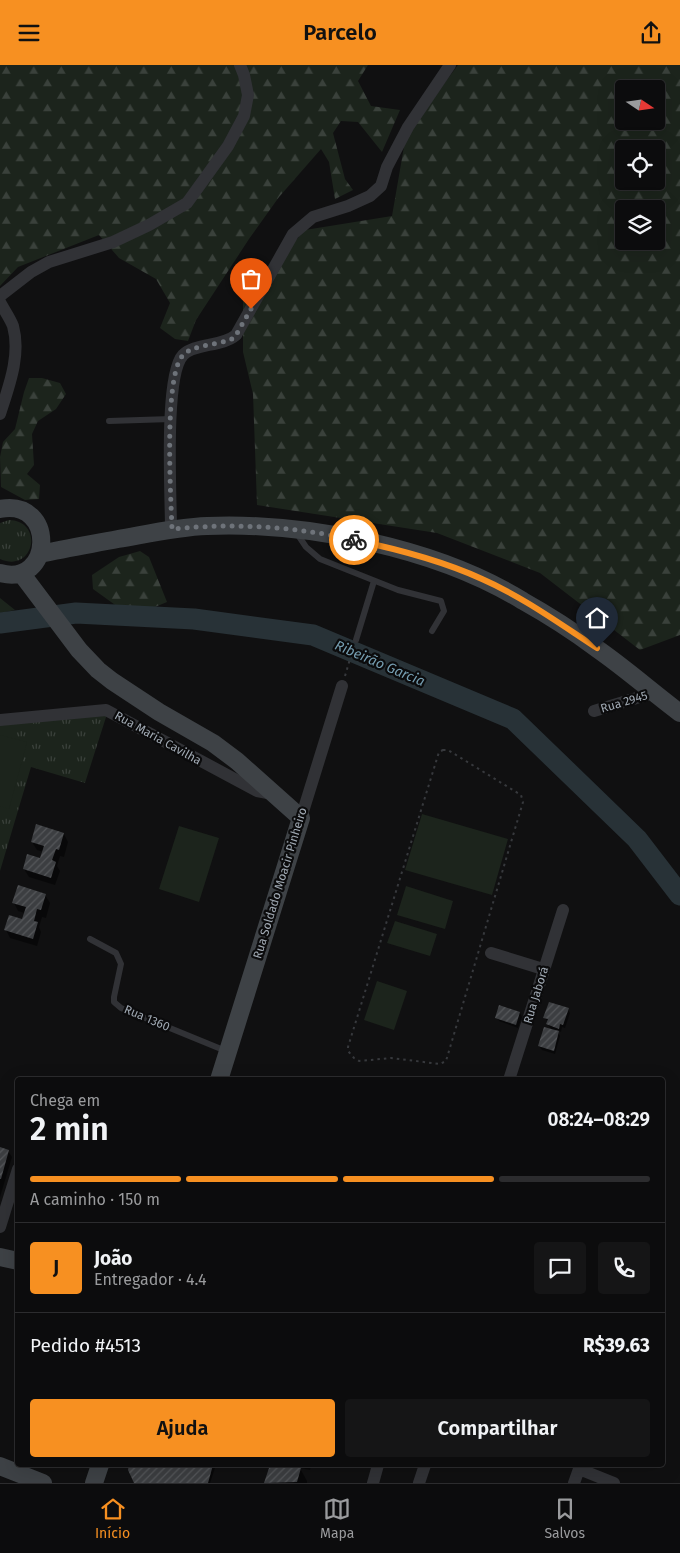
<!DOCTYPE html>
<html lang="pt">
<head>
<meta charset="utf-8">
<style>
	body { margin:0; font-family:"Fira Sans",sans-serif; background:#151516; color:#f1f3f6; height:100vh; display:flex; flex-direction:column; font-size:19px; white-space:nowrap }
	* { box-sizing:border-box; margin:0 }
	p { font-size:16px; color:#9a9b9d }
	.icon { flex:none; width:28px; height:28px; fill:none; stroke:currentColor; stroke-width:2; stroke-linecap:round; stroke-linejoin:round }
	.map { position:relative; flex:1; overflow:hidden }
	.details { position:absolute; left:15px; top:1012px; width:650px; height:390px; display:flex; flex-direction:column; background:#0c0c0d; border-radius:5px; box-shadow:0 5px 20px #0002,0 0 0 1px #2c2c2e }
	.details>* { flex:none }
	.needle { width:32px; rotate:103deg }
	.buttons { position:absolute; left:615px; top:15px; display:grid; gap:10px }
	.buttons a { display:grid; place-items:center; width:50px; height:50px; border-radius:5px; background:#0c0c0d; box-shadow:0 5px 20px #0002,0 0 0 1px #2c2c2e; font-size:25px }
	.pin { position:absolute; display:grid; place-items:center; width:42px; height:42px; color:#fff; margin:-51px -21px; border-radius:50% 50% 50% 0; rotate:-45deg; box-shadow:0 0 5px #0007 }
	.pin .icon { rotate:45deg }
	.courier { position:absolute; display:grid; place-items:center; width:50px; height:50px; margin:-25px; border:4px solid #f79021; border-radius:50%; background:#fff; color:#222; box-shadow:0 1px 6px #0007 }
	.overview em { font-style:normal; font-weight:600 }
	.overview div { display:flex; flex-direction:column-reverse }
	.overview { display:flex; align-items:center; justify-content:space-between; height:85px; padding:0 15px }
	h1 { font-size:32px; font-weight:600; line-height:38px }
	.bar { display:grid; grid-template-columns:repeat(4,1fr); gap:8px 5px; align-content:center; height:60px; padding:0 15px }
	.bar i { height:6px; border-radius:4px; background:#2c2c2e }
	.bar .selected { background:#f79021 }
	.bar p { grid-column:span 4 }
	.line { display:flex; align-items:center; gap:12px; padding:0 15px; border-top:1px solid #2c2c2e }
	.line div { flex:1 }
	.round { display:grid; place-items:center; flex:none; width:52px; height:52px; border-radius:5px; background:#151516 }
	.button { display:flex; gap:10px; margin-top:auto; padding:10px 15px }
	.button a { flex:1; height:58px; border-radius:5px; background:#f79021; color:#111; font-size:20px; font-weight:600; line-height:58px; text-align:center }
	.button a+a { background:#151516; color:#f1f3f6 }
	header { display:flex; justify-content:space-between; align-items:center; height:65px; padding:0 15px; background:#f79021; color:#111; font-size:22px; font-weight:600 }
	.dock { display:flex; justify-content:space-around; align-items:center; height:70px; border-top:1px solid #2c2c2e; background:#0c0c0d; font-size:14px; color:#9a9b9d }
	.dock a { display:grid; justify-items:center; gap:2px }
	.dock .selected { color:#f79021 }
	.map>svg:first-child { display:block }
	.grass { fill:url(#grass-tufts) }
	.forest { fill:url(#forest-firs); fill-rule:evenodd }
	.garden { fill:#1c241c }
	.shadow { fill:#0007 }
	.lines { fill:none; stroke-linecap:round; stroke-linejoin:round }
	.river { stroke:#283237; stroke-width:21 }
	.building { fill:url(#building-hatch) }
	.path { stroke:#37393d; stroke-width:2; stroke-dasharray:2.5 4; stroke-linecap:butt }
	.lane { stroke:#313236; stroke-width:6 }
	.street { stroke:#313236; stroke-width:12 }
	.secondary { stroke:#3e4246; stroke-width:18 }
	.done { stroke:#6e737a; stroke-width:5; stroke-dasharray:0 9 }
	.route { stroke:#f79021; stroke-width:6 }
	.labels { text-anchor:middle; stroke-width:4.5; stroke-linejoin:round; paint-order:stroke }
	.street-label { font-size:12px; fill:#a0a9b3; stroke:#0b0b0c }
	.water-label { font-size:14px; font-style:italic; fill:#759db0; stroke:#0b0b0c }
</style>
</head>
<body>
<header><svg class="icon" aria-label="menu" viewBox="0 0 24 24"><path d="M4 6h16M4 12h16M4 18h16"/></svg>Parcelo<svg class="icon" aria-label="share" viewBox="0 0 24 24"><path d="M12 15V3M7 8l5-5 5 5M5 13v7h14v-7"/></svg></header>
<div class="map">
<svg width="680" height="1418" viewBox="0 0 680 1418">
	<defs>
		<pattern id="grass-tufts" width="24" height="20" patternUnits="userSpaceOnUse" patternTransform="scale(1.25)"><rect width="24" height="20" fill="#1c241c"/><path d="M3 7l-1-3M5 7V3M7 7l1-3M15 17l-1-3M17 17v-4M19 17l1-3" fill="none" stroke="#3a413b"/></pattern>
		<pattern id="forest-firs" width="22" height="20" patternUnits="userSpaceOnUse" patternTransform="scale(1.25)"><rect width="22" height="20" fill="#1c241c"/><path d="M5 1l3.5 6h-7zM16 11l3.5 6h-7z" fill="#3a413b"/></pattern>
		<pattern id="building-hatch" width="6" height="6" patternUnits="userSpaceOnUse" patternTransform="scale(1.25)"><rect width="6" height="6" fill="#3c3e41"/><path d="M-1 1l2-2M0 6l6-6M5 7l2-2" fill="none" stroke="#55575a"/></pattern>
	</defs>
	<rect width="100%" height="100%" fill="#101011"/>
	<path class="grass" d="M9,455C45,456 34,509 0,494V458Z
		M107,649L85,718L31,702L0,806V659Z"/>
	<path class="forest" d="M0,0H368L358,16L371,41L400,45L382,87L358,57L341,56L333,68L345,114L353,125L335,134L329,97L321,84L279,132L249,174L196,255L188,276L175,274L160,263L170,238L156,214L119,193L99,170L18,202L0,221Z
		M458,0H680V570L640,585L540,508L437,468L257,440L253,329L243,287V229L251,209L265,210L305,165L392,151L406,70ZM624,24H656V56H624ZM624,84H656V116H624ZM624,144H656V176H624Z
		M29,313H42L60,318L66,329L56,344L38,356L32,369L34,400L27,409L40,420L39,434L25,435L1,422L0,392L3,377L15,364L24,327Z
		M140,486L149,492L167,537L155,542H118L93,524L92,510L119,492Z
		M0,533L15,545L0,548Z"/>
	<path class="garden" d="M0,670L27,677L9,744L0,741Z
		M422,749L508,774L492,830L405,805Z
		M179,761L219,773L199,837L159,824Z
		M406,821L453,836L445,864L397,850Z
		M395,856L437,869L430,891L387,878Z
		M377,916L407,926L394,965L364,955Z"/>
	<path class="shadow" d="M64,769L68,777L64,792L60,791L57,801L60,806L55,820L29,812L24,804L41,795L44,787L37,785L32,777Z
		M45,830L50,838L46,853L42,852L39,862L41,867L37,881L10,873L6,865L23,856L25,848L18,846L14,838Z
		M568,945L570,948L565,963L562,962L561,967L557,965L560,971L555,989L542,985L539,981L551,965L548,959V957L545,953Z
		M520,948L522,952L518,963L499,956L497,952Z
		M0,1083L8,1086L12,1092L0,1132Z
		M131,1400H216L210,1418H136Z
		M271,1400H311L310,1405L301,1403V1405L307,1416V1418H265Z"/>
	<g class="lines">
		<path class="river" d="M0,558L76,548L194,554L313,570L513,654L637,774L680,830"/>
	</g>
	<path class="building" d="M36,759L64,768L59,785L56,784L52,795L56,797L51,813L23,804L27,789L40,793L44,781L31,777Z
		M18,820L46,829L41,845L37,844L34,856L38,857L33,874L4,865L9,850L22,854L26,842L12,838Z
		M549,937L569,943L563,960L560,959L559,964L546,959L548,954L543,953Z
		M499,940L520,947L516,960L495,953Z
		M544,962L559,966L554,986L538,981Z
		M0,1082L9,1085L1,1114H0Z
		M129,1400H213L208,1418H134L128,1405Z
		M270,1400H293L301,1403L297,1417L264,1418Z"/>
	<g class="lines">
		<path class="path" d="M345,611L353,584
			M443,685H448L521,730L523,737L446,996L440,999L391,993L359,996L354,993L348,986V982L439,687Z"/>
		<path class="lane" d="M109,356L171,354
			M296,467L306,482L320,494L398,525L441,536L444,546L432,566
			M356,575L374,516
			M90,874L116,888L121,899L114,932V937L121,943L226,986"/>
		<path class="street" d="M0,231L31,207L49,197L113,177L149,160L187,138L228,81L244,51L248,30L244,10L240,0
			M0,237C4,245 10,253 13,261C21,290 9,321 0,349
			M171,464C171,432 164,310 183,290C194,278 222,282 236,270L293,169L313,152L348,141L370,131L381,121L387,102L408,62L450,0
			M594,646L653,628
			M0,655L106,645L257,726L273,729
			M301,753L342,621
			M491,888L543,904
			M509,1015L563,845
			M0,1162L18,1104
			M373,1418L378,1400
			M419,1418L425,1400
			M574,1418L579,1404L614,1418"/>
		<path class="secondary" d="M0,444C57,433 53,523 0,508
			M40,489C66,483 92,479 118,474C147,469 177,462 207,461C308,457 437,483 523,536C548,550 573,566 596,583C625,603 652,627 680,648
			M21,508L79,585L98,605L112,616L159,647L213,678L237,696L301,753L219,1015
			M0,1192L18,1196
			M0,1401L43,1418
			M94,1418L100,1400"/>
	</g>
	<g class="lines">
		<path class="done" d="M251,244L236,270L232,274C218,280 194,280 184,289C163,307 171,434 172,464C234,458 292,461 354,475"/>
		<path class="route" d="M354,475C397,484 441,495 482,514C523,532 560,559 597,583"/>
	</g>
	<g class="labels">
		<g class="street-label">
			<text transform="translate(624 637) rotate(-17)" y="4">Rua 2945</text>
			<text transform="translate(158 673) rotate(29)" y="4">Rua Maria Cavilha</text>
			<text transform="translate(280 818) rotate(-73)" y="4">Rua Soldado Moacir Pinheiro</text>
			<text transform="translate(536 930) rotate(-73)" y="4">Rua Jaborá</text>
			<text transform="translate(147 953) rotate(23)" y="4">Rua 1360</text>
		</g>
		<g class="water-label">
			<text transform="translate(380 598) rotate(23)" y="5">Ribeirão Garcia</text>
		</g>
	</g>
</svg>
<div class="buttons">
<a><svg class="needle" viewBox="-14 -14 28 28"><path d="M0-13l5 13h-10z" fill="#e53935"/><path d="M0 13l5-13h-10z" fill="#9a9b9d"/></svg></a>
<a><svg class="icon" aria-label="locate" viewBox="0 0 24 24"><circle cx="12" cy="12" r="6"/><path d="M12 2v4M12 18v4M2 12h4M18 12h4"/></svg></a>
<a><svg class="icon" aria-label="layers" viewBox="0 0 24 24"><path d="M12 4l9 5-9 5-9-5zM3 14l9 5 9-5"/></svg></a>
</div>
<div class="pin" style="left:251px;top:244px;background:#ea580c"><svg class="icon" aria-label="bag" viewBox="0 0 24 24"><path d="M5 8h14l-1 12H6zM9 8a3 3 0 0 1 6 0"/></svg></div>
<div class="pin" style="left:597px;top:583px;background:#1f2937"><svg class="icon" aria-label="home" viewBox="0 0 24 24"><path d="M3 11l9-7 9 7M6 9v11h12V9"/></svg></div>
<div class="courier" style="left:354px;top:475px"><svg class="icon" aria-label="bike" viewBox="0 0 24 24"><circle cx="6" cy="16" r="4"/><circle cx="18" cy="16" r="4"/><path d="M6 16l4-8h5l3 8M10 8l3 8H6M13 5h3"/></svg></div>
<section class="details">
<div class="overview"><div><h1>2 min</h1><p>Chega em</p></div><em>08:24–08:29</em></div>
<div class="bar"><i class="selected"></i><i class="selected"></i><i class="selected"></i><i></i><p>A caminho · 150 m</p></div>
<div class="line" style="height:90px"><b class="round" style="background:#f79021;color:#111">J</b><div><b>João</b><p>Entregador · 4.4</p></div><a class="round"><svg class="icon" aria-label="chat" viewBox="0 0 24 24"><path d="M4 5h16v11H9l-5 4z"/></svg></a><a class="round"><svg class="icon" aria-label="phone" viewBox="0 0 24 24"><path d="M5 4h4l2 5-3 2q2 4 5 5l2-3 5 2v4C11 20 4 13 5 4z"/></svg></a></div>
<div class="line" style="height:65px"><div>Pedido #4513</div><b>R$39.63</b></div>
<div class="button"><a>Ajuda</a><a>Compartilhar</a></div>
</section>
</div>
<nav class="dock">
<a class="selected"><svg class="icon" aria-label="home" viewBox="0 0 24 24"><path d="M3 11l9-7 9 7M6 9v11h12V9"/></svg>Início</a>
<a><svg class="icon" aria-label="map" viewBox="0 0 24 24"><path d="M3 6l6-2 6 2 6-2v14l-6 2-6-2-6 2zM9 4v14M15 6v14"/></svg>Mapa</a>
<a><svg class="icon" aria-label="saved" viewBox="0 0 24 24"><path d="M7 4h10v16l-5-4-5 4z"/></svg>Salvos</a>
</nav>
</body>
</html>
